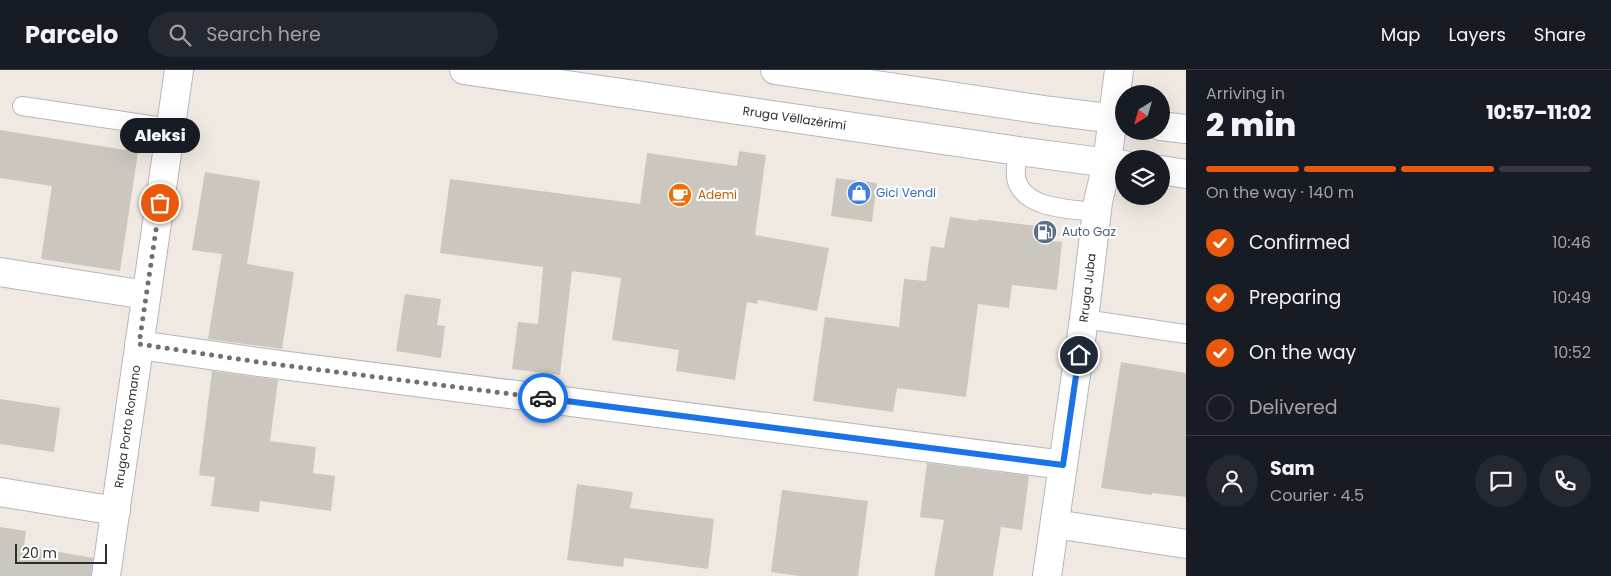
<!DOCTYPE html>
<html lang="en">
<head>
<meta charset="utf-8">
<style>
	body { margin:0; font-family:Poppins,sans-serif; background:#242831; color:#f1f3f6; height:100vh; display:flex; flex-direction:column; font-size:19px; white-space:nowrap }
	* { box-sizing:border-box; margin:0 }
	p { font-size:16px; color:#9ea1a6 }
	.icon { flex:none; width:28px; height:28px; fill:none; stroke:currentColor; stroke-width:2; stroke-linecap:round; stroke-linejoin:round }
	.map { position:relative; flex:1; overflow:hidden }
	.drawer { display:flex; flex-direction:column; background:#171b24; width:425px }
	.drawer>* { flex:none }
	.needle { width:32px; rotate:217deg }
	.fabs { position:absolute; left:1115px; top:15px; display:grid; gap:10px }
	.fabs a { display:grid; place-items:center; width:55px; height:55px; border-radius:50%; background:#171b24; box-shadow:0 5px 20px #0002; font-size:25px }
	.scale { position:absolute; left:15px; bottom:12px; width:92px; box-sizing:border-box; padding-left:5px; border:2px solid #2e2e2e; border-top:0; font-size:14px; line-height:18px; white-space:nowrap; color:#2e2e2e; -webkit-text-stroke:4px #fff; paint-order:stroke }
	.pin { position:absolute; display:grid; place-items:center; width:42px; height:42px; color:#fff; margin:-21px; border:2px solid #fff; border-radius:50%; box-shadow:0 1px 5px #0007 }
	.courier { position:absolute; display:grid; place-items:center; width:50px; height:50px; margin:-25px; border:4px solid #1a73e8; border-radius:50%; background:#fff; color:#222; box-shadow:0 1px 6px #0007 }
	.bubble { position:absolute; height:35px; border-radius:18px; background:#171b24; box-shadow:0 5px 20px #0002; font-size:16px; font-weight:800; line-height:35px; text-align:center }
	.overview em { font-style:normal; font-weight:800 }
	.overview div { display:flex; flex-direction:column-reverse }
	.overview { display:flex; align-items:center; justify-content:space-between; height:85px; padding:0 20px }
	h1 { font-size:32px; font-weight:800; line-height:38px }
	.bar { display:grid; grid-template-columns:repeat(4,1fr); gap:8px 5px; align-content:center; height:60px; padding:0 20px }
	.bar i { height:6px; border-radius:4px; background:#363941 }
	.bar .on { background:#ea580c }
	.bar p { grid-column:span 4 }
	.line { display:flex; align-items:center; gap:12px; padding:0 20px; border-top:1px solid #363941 }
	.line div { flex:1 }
	.round { display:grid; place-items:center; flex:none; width:52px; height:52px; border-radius:26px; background:#242831 }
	ol { padding:0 20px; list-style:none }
	li { display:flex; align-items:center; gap:15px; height:55px }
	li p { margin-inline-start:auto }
	li .icon { padding:5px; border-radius:50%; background:#ea580c; color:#fff; stroke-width:4 }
	li:last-child { color:#9ea1a6 }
	li i { width:28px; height:28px; border:2px solid #363941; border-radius:50% }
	header { display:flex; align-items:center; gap:30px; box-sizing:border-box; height:70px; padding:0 25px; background:#171b24; border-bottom:1px solid #363941 }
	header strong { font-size:24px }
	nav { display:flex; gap:28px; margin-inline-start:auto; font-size:18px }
	.search { width:350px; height:45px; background:#242831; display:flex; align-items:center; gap:12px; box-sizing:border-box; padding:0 18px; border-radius:28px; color:#9ea1a6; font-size:19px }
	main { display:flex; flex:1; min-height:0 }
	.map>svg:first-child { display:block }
	.building { fill:#cbc7bf }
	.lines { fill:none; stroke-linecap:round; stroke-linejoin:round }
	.lane-casing { stroke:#b4b7c1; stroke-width:20 }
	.street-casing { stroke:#b4b7c1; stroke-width:30 }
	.secondary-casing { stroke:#b4b7c1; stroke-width:30 }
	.lane { stroke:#fff; stroke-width:18 }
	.street { stroke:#fff; stroke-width:28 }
	.secondary { stroke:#fff; stroke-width:28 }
	.done { stroke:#726f6d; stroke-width:5; stroke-dasharray:0 9 }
	.route { stroke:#1a73e8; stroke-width:6 }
	.labels { text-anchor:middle; stroke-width:4.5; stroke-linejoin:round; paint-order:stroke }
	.street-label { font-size:12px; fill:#2e2e2e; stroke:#fff }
	.shop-label { font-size:12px; fill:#366cbe; stroke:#fff; text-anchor:start }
	.food-label { font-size:12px; fill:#c56008; stroke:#fff; text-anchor:start }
	.service-label { font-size:12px; fill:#4e5e75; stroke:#fff; text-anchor:start }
</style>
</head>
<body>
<header>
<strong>Parcelo</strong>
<div class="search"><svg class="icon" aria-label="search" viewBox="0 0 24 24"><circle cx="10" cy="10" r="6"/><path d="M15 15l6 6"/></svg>Search here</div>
<nav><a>Map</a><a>Layers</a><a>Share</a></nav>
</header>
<main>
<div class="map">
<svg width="1186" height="506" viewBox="0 0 1186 506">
	<rect width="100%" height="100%" fill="#efe9e1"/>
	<path class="building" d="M0,60L138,82L120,201L41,189L52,116L0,108Z
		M739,81L766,85L755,165L829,178L817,241L758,230L757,234L747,232L735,310L676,301L679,280L612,270L621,208L572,201L560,305L512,299L518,252L538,254L543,197L440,183L450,109L640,134L647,83L737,96Z
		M205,102L260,111L247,194L294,202L282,279L208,269L222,184L192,180Z
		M836,108L877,113L872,152L831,146Z
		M950,147L978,151V149L1053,158L1052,171L1062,172L1057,220L1012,215L1009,238L978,234L966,327L897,318L893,342L813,331L825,247L899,257L904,209L926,211L931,176L944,178Z
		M405,224L441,229L437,255L445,256L441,288L396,281Z
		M1121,292L1186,303V427L1152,423V425L1101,418Z
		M212,301L278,310L270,371L316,377L313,403L335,406L331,441L260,431L259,442L211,436L215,407L199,405Z
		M0,329L60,338L54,382L0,374Z
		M927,393L1029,406L1022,460L1001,457L993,506H934L944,450L920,447Z
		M577,414L633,422L630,438L714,449L708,499L624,488L623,497L567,490Z
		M782,420L868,431L858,506H799L771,502Z
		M0,457L26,461L24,476L93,488L91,506H0Z"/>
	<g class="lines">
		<g class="lane-casing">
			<path id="lane" d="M22,36L170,58
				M1018,81C1017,90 1015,100 1016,108C1023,140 1072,139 1097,142
				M1084,249L1186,264"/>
		</g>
		<g class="street-casing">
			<path id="street" d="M0,202L146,225
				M139,275L258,292L1063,395
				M0,422L116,441
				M1055,454L1186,474"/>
		</g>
		<g class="secondary-casing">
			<g id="secondary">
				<path id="s1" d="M464,0L1018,81L1124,95"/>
				<path d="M775,0L1051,41L1124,50"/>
				<path d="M1161,56L1186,59"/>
				<path d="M1161,100L1186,104"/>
				<path id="s2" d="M106,506L179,0"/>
				<path id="s3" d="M1047,506L1084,249L1098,132L1107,93L1119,0"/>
			</g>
		</g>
		<use href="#lane" class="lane"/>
		<use href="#street" class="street"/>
		<use href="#secondary" class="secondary"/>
	</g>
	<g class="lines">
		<path class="done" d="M160,133L139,274L258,292L543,328"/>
		<path class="route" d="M543,328L1063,395L1079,285"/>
	</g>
	<defs>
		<g id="shop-disc" transform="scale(1.25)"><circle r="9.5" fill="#3f7fe0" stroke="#fff"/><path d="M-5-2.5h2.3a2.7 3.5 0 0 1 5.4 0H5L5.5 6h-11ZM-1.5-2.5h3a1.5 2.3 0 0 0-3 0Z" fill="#fff"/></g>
		<g id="cafe-disc" transform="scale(1.25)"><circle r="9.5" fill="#e8710a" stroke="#fff"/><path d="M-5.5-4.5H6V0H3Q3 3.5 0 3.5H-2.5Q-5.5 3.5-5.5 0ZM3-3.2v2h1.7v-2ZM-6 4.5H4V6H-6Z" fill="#fff"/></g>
		<g id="fuel-disc" transform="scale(1.25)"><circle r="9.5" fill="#5c6f8a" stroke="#fff"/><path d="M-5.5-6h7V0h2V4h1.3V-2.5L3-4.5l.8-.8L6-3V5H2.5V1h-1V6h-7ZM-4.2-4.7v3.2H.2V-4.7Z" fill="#fff"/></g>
	</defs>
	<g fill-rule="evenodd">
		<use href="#shop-disc" x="859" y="123"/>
		<use href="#cafe-disc" x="680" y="125"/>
		<use href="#fuel-disc" x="1045" y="162"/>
	</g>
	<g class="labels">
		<g class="street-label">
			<text dy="4" stroke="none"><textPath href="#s1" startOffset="334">Rruga Vëllazërimi</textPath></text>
			<text dy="4" stroke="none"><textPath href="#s3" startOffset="291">Rruga Juba</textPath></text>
			<text dy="4" stroke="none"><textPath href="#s2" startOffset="151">Rruga Porto Romano</textPath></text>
		</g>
		<g class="shop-label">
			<text x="876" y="127">Gici Vendi</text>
		</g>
		<g class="food-label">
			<text x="698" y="129">Ademi</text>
		</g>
		<g class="service-label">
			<text x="1062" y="166">Auto Gaz</text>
		</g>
	</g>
</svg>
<div class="fabs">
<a><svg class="needle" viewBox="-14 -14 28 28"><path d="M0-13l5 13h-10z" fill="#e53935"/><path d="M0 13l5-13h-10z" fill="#9ea1a6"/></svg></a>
<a><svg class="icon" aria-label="layers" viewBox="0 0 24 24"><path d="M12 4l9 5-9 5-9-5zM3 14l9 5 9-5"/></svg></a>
</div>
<div class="scale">20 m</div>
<div class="pin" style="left:160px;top:133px;background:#ea580c"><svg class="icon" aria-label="bag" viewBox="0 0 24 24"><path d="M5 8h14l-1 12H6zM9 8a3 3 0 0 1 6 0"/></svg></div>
<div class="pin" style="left:1079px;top:285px;background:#1f2937"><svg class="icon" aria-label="home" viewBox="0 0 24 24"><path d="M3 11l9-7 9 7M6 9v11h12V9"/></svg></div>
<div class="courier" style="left:543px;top:328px"><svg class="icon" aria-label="car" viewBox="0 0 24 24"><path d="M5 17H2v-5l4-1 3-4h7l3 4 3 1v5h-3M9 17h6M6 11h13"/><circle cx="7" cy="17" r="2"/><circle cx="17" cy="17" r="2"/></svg></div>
<div class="bubble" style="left:120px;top:48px;width:80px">Aleksi</div>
</div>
<section class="drawer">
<div class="overview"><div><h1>2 min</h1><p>Arriving in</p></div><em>10:57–11:02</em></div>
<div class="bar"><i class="on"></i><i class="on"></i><i class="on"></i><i></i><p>On the way · 140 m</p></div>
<ol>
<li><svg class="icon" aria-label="check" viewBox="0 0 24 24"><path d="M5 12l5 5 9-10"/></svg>Confirmed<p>10:46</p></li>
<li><svg class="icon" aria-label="check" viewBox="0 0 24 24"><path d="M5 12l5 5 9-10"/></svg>Preparing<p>10:49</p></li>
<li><svg class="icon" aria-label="check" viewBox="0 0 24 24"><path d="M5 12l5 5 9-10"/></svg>On the way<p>10:52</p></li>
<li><i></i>Delivered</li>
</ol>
<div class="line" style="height:90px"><a class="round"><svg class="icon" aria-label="person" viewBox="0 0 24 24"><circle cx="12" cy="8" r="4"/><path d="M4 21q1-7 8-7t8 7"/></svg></a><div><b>Sam</b><p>Courier · 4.5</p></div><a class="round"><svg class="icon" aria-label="chat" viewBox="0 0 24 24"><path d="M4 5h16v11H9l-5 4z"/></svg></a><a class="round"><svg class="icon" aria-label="phone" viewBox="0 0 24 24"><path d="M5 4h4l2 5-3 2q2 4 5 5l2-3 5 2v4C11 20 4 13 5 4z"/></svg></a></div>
</section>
</main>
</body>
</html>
